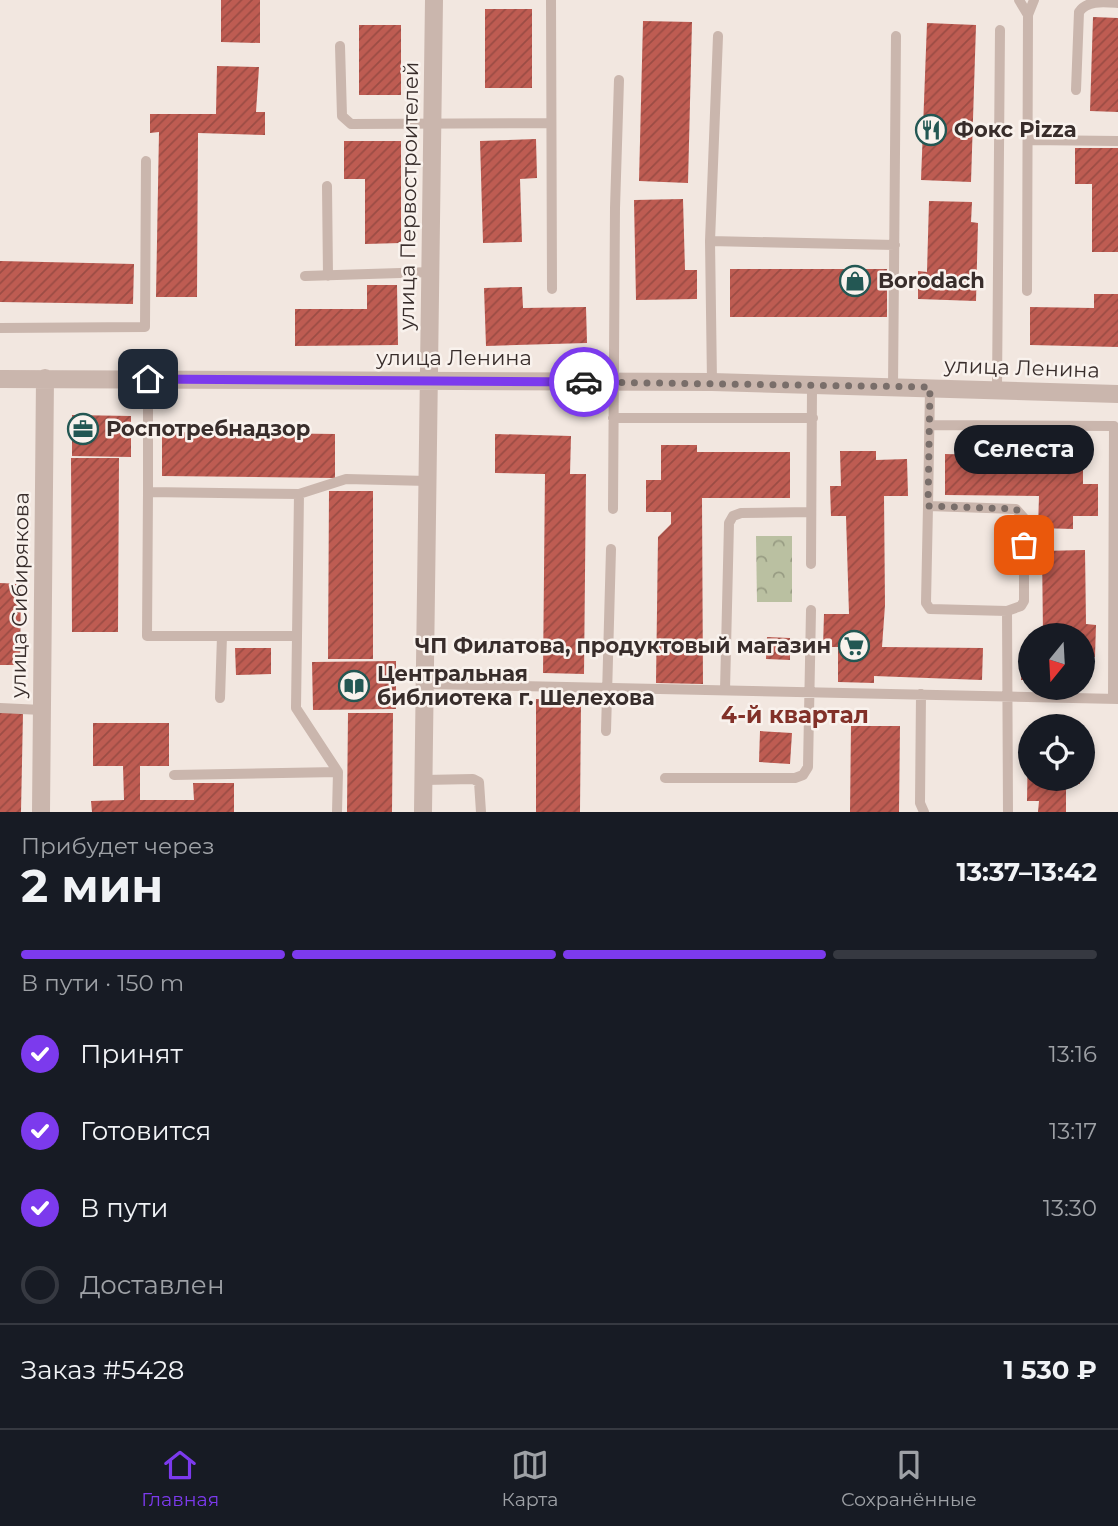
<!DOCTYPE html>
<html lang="ru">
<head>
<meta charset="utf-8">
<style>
	body { margin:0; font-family:Montserrat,sans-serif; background:#20242c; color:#f1f3f6; height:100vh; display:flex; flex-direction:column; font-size:26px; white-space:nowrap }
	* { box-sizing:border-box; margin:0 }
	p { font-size:23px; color:#9ea1a6 }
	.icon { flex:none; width:38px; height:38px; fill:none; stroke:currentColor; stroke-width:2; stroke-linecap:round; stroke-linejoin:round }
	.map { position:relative; height:812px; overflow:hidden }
	.details { display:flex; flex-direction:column; background:#171b24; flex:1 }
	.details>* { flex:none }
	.needle { width:46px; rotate:198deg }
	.tools { position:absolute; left:1018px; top:623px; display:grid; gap:14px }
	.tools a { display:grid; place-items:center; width:77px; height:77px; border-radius:50%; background:#171b24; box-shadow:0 4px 10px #0003; font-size:35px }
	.pin { position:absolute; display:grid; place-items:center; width:60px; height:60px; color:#fff; margin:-30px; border-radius:14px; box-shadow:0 4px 10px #0006 }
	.courier { position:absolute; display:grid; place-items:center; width:70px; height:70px; margin:-35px; border:5px solid #7c3aed; border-radius:50%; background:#fff; color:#222; box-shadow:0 2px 9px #0007 }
	.bubble { position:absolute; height:49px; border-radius:24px; background:#171b24; box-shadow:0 4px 10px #0003; font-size:23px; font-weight:700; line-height:49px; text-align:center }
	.head em { font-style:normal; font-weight:700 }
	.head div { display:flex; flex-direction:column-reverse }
	.head { display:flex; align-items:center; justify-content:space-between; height:119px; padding:0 21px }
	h1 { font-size:46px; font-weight:700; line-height:52px }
	.bar { display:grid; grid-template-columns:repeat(4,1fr); gap:10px 7px; align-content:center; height:84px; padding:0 21px }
	.bar i { height:9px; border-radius:5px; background:#363941 }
	.bar .selected { background:#7c3aed }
	.bar p { grid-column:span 4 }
	.line { display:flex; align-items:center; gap:18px; padding:0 21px; border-top:2px solid #363941 }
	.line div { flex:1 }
	ol { padding:0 21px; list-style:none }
	li { display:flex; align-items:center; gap:21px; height:77px }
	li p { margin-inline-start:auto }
	li .icon { padding:7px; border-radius:50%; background:#7c3aed; color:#fff; stroke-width:4 }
	li:last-child { color:#9ea1a6 }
	li i { width:38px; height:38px; border:4px solid #363941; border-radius:50% }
	.tab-bar { display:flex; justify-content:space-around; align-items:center; height:98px; border-top:2px solid #363941; background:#171b24; font-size:19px; color:#9ea1a6 }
	.tab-bar a { display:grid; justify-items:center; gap:4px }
	.tab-bar .selected { color:#7c3aed }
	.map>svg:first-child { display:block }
	.park { fill:url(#park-crowns) }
	.building { fill:url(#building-hatch) }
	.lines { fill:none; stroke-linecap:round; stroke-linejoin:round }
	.lane { stroke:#cab6ad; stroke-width:10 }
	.street { stroke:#cab6ad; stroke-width:18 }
	.done { stroke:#796e6a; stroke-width:7; stroke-dasharray:0 12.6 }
	.route { stroke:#7c3aed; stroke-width:9 }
	.labels { text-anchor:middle; stroke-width:5; stroke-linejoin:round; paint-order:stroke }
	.poi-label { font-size:21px; font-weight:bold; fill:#382d2b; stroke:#f9f2ed; text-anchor:start }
	.street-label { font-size:21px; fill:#382d2b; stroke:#f9f2ed }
	.neighbourhood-label { font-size:23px; font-weight:bold; fill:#823129; stroke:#f9f2ed }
</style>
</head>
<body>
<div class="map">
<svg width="1118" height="812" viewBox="0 0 1118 812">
	<defs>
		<pattern id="park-crowns" width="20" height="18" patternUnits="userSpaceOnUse" patternTransform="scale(1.75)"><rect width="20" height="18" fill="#bac0a1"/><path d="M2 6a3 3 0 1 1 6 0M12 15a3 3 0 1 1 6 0" fill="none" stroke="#989c83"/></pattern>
		<pattern id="building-hatch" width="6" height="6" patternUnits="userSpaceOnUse" patternTransform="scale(1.75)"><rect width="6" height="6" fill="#be5c52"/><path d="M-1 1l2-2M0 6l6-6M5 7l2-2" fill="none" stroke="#9b4c44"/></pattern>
	</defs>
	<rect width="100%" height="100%" fill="#f2e7e0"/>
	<path class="park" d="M756,536H792V602H757Z"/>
	<path class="building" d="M221,0H260V43L221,42Z
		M485,9H532V88H485Z
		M1093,17L1118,18V112L1090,111Z
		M643,21L692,22L688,183L639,181Z
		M927,23L976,25L971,182L921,180Z
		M359,25H401V95H359Z
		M217,66L259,67L256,112H265V135L198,133L197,297H156L159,132L150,133V114H216Z
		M536,139L537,178L520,179L522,242L483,243L480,141Z
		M344,141H401V243L365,244V179H344Z
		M1075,148H1118V252H1092V184H1075Z
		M683,199L685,270H697V299L636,300L634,200Z
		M929,201L972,202L971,222L978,223L976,301L918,299V271L927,272Z
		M0,261L134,264L133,304L0,302Z
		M730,269H887V317H730Z
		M367,285H397L398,345L295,346V309H367Z
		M522,287L523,308L586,307L587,343L486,346L484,288Z
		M1094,294H1118V347L1030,345V307L1094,308Z
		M72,415L131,416V457L72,456Z
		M162,432L335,434V478L162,476Z
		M495,434L571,436L570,474H586L584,674L543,673L545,474L495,473Z
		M661,445H697V452H790V498H702L703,684L656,683L658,537L671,524V512H646V480H661Z
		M1051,449L1083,450V484H1098V516H1073V529L1038,528L1039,496L945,495V454L1051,457Z
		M840,451H876V460L907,459L908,496H884L885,605L882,647L983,648L982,680L874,676V683L838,682V647H823L824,614H849L846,516H831L830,486H841Z
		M71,458H119L118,632H72Z
		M329,491H373V659H328Z
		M1085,550L1086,624L1096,625L1095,657H1083V635H1043L1042,551Z
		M0,583L21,584L20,665H0Z
		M767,637L790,638V660L766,659Z
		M235,648H271V674L236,675Z
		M1022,651H1031V680H1021Z
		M396,661V709L313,710L312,662Z
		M536,699L581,700L580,812H536Z
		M0,713H23L21,812H0Z
		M348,713H393L392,812H347Z
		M93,723H169V766H140V800H194L193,783H234V812H92L91,801L124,800L123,766H93Z
		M851,726H900L899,812H850Z
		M760,731L792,733L790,764L759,762Z
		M1028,745H1031V779H1080V784H1066V812H1038L1039,801H1027Z"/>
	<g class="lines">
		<path class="lane" d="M551,0L552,289
			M1019,0L1028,15L1027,291
			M1028,15L1034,0
			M340,46L342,116L351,124L550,123
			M1076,90L1079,12C1087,0 1104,2 1118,3
			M1028,140L1118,141
			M327,186L328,276
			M710,241L718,36
			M305,276L432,272
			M0,328L145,327L146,161
			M148,379V492L299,494L296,708L338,772L337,812
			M712,382L710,241L895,245
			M893,388L896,36
			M997,389L1000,30
			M613,418H813
			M930,425L1114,426L1113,699
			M148,492L147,636H297
			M299,494L346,479L428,481
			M928,506L930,388
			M613,509L615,208L619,80
			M811,564L812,387
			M1007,611L930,609L926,603L928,506L1016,509L1024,518V601L1021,606L1007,611L1008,812
			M425,684L1118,699
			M725,690L729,523L733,516L741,513L811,512
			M921,694L920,803L924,812
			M220,698L222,636
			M0,708L42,710
			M606,731L611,549
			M174,775L338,772
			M665,778H795L803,775L808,767L811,610
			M424,780L473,779L479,782L481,812"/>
		<path class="street" d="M0,379L712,382L1118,394
			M41,812L45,378
			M423,812L434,0"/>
	</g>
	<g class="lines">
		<path class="done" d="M584,382L930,387L928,506L1016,509L1024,518V545"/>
		<path class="route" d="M148,379L584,382"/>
	</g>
	<defs>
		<g id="restaurant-ring" transform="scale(1.575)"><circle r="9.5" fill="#f9f2ed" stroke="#235753" stroke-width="1.5"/><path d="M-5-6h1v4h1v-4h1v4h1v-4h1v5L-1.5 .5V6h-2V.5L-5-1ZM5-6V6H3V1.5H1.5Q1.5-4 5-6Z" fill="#235753"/></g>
		<g id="shop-ring" transform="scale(1.575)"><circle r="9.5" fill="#f9f2ed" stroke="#235753" stroke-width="1.5"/><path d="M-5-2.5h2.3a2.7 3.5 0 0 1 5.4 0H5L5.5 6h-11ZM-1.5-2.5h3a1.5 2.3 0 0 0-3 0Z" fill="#235753"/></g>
		<g id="office-ring" transform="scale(1.575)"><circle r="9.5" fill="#f9f2ed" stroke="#235753" stroke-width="1.5"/><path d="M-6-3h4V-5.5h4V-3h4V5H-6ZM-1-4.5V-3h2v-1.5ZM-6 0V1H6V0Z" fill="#235753"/></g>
		<g id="supermarket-ring" transform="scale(1.575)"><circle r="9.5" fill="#f9f2ed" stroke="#235753" stroke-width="1.5"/><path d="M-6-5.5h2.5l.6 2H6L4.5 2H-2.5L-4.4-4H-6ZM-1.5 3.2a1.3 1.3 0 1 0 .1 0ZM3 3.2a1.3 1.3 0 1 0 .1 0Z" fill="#235753"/></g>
		<g id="library-ring" transform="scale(1.575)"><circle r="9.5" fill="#f9f2ed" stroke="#235753" stroke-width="1.5"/><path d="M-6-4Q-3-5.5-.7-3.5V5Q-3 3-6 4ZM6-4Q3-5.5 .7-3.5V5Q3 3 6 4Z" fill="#235753"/></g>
	</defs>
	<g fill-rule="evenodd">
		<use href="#restaurant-ring" x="931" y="130"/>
		<use href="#shop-ring" x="855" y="281"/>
		<use href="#office-ring" x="83" y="429"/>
		<use href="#supermarket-ring" x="854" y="646"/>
		<use href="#library-ring" x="354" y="686"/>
	</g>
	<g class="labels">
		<g class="poi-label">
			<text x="954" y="137">Фокс Pizza</text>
			<text x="878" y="288">Borodach</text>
			<text x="106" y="436">Роспотребнадзор</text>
			<text x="831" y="653" text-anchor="end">ЧП Филатова, продуктовый магазин</text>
			<text x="377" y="681">Центральная<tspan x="377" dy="24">библиотека г. Шелехова</tspan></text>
		</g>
		<g class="street-label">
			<text transform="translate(409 196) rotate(-89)" y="7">улица Первостроителей</text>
			<text x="454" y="365">улица Ленина</text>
			<text transform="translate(1022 368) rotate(2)" y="7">улица Ленина</text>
			<text transform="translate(20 595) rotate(-89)" y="7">улица Сибирякова</text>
		</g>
		<g class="neighbourhood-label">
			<text x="795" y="723">4-й квартал</text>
		</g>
	</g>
</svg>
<div class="tools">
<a><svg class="needle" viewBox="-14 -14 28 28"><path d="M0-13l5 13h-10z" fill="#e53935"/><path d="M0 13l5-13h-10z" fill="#9ea1a6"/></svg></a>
<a><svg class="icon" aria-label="locate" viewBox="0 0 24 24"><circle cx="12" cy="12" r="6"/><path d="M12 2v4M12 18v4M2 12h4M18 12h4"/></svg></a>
</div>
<div class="pin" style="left:1024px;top:545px;background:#ea580c"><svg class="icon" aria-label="bag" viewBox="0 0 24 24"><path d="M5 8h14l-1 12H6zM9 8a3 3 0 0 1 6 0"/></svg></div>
<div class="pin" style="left:148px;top:379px;background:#1f2937"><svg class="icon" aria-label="home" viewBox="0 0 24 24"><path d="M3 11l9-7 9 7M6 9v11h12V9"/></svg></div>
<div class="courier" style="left:584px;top:382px"><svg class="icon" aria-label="car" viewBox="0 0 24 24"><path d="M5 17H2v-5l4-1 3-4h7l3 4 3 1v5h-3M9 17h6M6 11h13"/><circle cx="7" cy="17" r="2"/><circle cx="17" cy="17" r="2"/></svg></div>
<div class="bubble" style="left:954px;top:425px;width:140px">Селеста</div>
</div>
<section class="details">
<div class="head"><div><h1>2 мин</h1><p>Прибудет через</p></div><em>13:37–13:42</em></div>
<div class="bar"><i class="selected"></i><i class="selected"></i><i class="selected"></i><i></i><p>В пути · 150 m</p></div>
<ol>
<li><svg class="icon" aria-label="check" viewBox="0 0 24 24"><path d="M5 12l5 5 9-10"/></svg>Принят<p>13:16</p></li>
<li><svg class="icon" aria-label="check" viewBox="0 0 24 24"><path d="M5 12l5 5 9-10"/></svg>Готовится<p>13:17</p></li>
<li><svg class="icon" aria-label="check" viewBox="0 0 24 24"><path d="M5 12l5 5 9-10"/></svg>В пути<p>13:30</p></li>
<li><i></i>Доставлен</li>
</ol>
<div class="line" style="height:91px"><div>Заказ #5428</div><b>1 530 ₽</b></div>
</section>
<nav class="tab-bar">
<a class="selected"><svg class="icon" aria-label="home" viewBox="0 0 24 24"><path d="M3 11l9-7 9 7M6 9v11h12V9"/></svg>Главная</a>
<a><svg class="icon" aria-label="map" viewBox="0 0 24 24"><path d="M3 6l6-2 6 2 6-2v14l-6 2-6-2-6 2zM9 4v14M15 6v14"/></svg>Карта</a>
<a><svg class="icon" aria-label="saved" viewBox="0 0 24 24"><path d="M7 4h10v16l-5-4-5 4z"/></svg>Сохранённые</a>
</nav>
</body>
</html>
